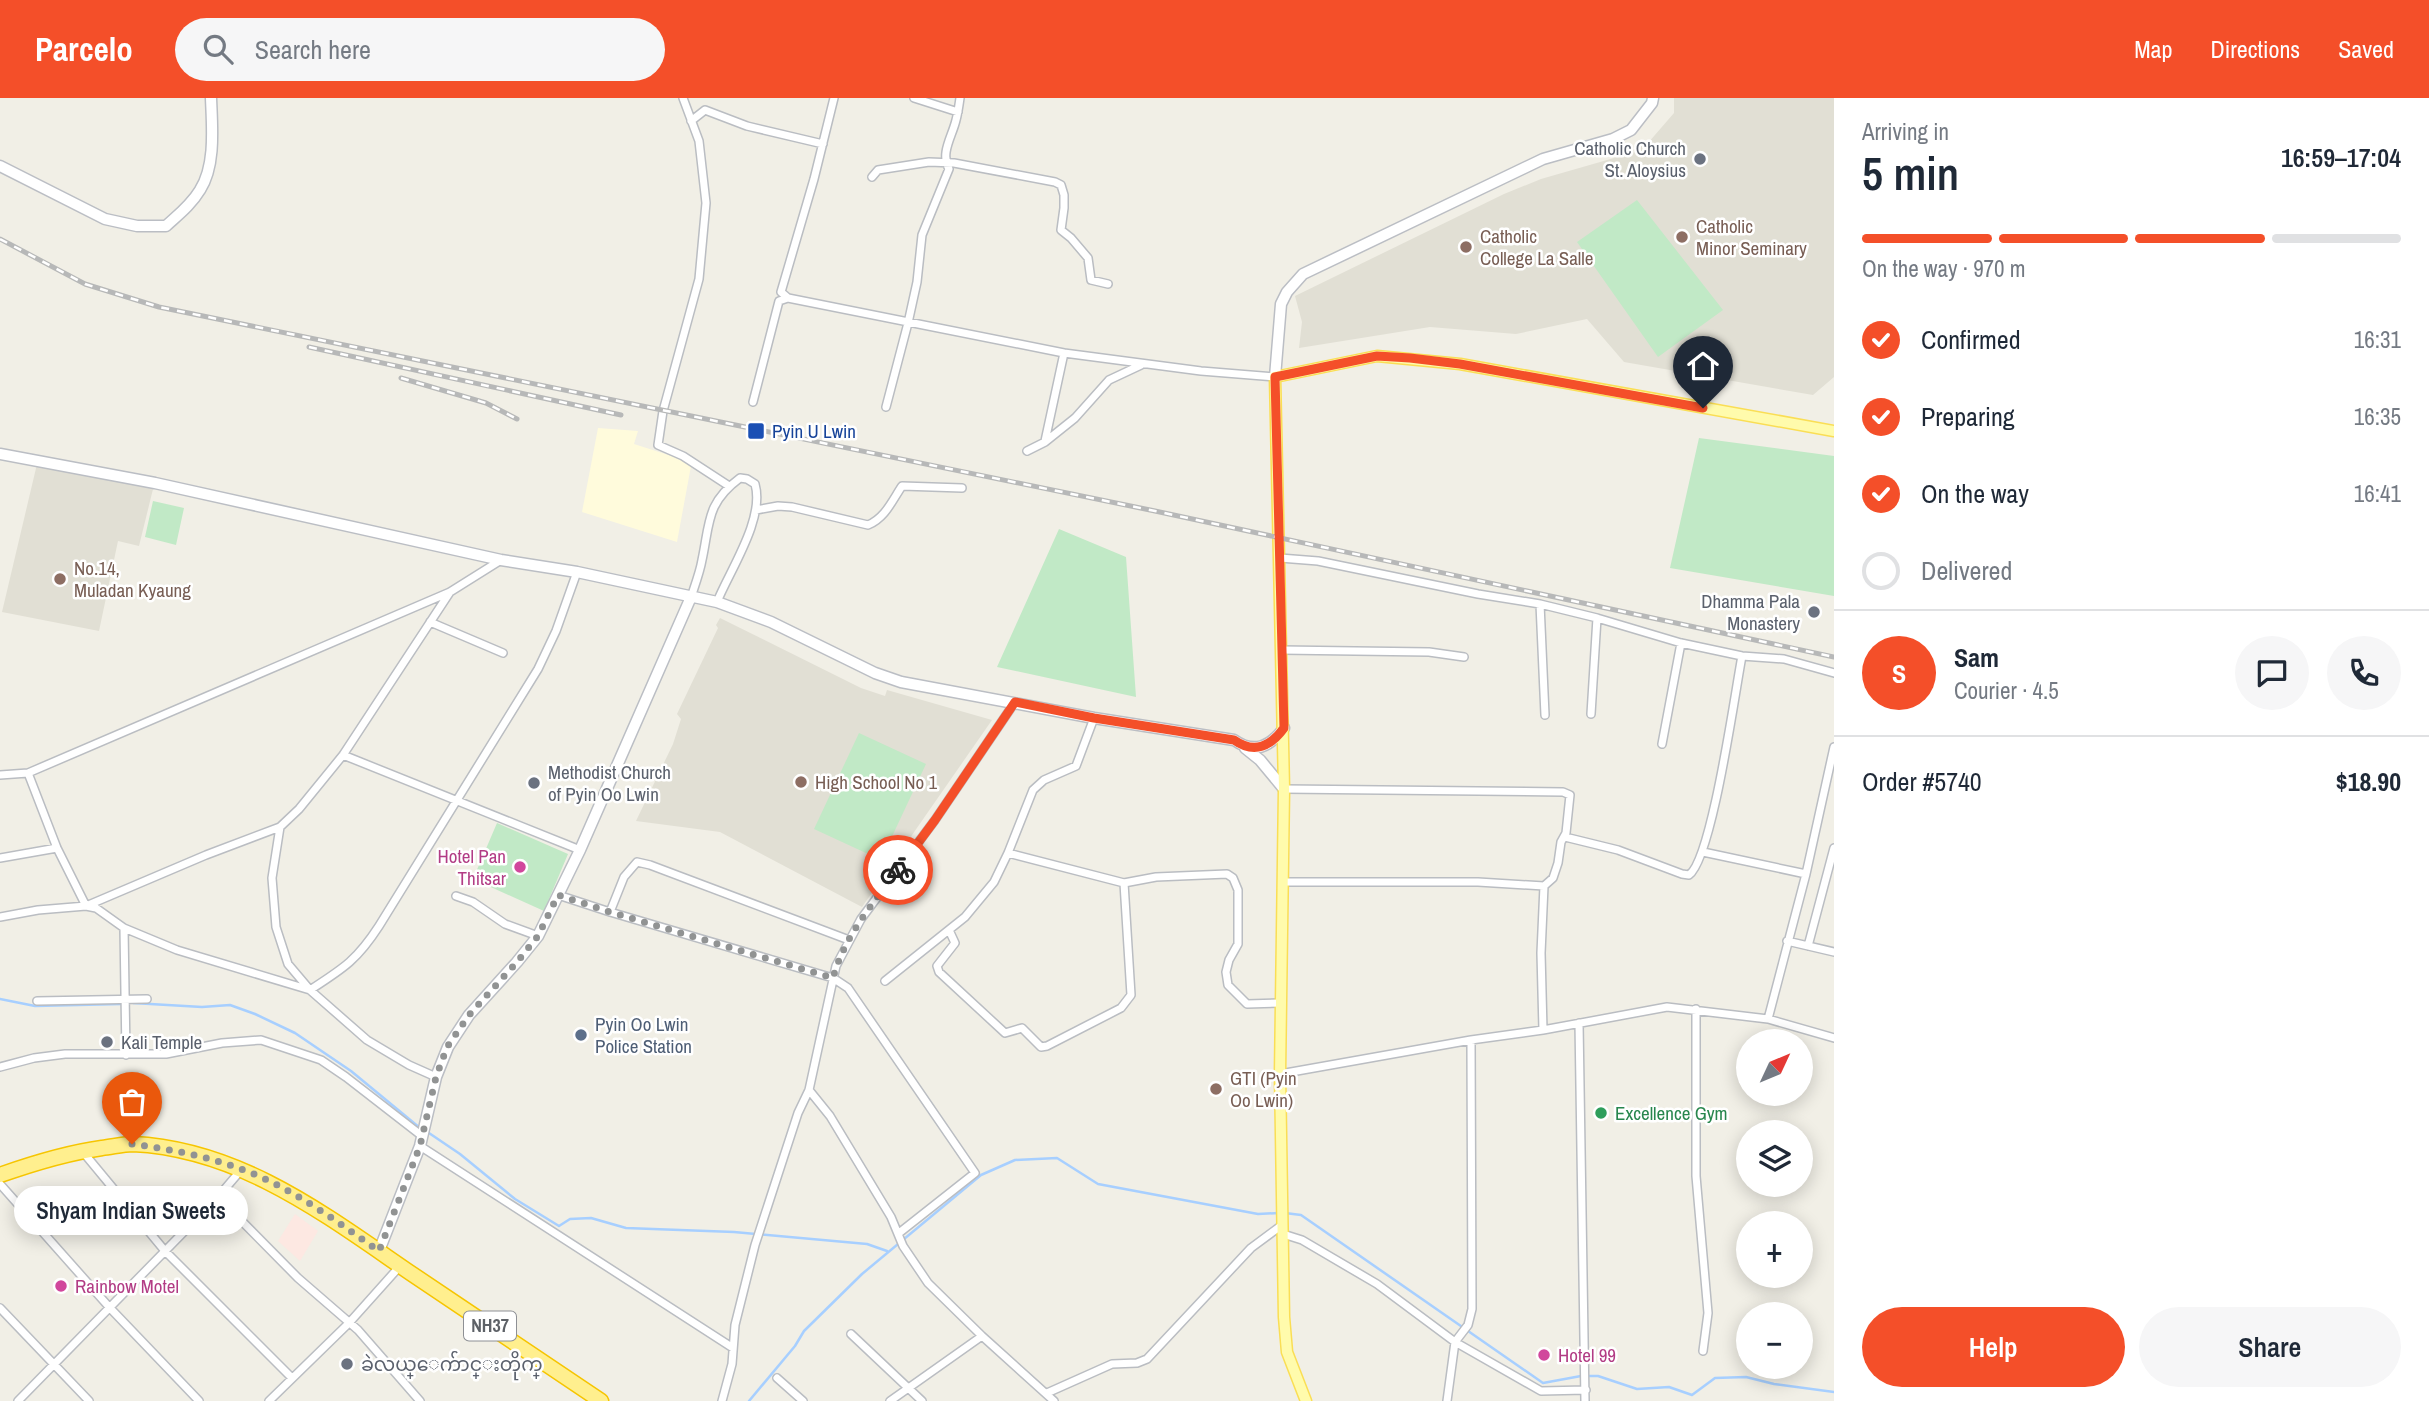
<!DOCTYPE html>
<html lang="en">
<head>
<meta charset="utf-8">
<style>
	body { margin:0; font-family:"Archivo Narrow","Noto Sans Myanmar",sans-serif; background:#f6f6f7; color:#1f2937; height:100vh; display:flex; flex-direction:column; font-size:26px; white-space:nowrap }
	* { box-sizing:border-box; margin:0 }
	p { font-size:23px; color:#747a83 }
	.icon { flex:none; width:38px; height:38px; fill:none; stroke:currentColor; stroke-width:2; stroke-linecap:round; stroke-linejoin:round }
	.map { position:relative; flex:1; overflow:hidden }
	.panel { display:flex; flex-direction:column; background:#fff; width:595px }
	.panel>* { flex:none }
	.needle { width:46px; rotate:46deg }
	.tools { position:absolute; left:1736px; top:931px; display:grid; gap:14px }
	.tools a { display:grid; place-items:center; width:77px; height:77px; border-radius:50%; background:#fff; box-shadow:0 4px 18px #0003; font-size:35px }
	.pin { position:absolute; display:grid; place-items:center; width:60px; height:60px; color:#fff; margin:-72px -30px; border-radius:50% 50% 50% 0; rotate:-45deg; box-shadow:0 0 7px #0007 }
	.pin .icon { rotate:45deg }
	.courier { position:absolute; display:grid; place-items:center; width:70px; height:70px; margin:-35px; border:5px solid #f44f29; border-radius:50%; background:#fff; color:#222; box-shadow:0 2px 9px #0007 }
	.bubble { position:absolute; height:49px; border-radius:24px; background:#fff; box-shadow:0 4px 18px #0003; font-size:23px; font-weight:600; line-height:49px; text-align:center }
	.overview em { font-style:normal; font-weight:600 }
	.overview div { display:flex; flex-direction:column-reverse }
	.overview { display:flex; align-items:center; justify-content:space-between; height:119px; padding:0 28px }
	h1 { font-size:46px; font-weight:600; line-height:52px }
	.bar { display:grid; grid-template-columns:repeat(4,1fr); gap:10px 7px; align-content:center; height:84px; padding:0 28px }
	.bar i { height:9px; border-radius:5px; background:#e0e1e3 }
	.bar .on { background:#f44f29 }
	.bar p { grid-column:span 4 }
	.line { display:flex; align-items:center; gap:18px; padding:0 28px; border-top:2px solid #e0e1e3 }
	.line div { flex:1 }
	.round { display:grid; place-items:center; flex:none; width:74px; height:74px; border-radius:37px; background:#f6f6f7 }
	ol { padding:0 28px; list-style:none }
	li { display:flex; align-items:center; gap:21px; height:77px }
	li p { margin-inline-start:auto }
	li .icon { padding:7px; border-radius:50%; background:#f44f29; color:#fff; stroke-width:4 }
	li:last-child { color:#747a83 }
	li i { width:38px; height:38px; border:4px solid #e0e1e3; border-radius:50% }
	.primary-button { display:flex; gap:14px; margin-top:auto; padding:14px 28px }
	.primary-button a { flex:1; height:80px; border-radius:42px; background:#f44f29; color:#fff; font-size:28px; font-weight:600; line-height:80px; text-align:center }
	.primary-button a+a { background:#f6f6f7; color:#1f2937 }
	header { display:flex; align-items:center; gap:42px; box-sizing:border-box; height:98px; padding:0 35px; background:#f44f29; color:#fff }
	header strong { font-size:33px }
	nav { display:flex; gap:38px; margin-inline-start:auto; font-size:24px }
	.search { width:490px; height:63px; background:#f6f6f7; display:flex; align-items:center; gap:18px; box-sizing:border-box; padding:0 24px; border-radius:38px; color:#747a83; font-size:26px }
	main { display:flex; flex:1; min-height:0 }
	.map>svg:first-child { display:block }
	.commercial { fill:#fffbdc }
	.education { fill:#e1dfd4 }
	.medical { fill:#fde8e2 }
	.green { fill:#c1e9c6 }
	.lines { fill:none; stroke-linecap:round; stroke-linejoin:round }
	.stream { stroke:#a7cfff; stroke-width:2.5 }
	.street-casing { stroke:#babdc2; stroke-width:10 }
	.secondary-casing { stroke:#bbbec4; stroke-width:13 }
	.primary-casing { stroke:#fade55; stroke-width:13 }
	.highway-casing { stroke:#f6c500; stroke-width:17 }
	.street { stroke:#fff; stroke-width:7 }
	.secondary { stroke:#fff; stroke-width:10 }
	.primary { stroke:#fffbac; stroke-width:10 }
	.highway { stroke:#ffef8e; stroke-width:14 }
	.rail-casing { stroke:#b7b8b8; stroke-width:5 }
	.rail { stroke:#fff; stroke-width:2.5; stroke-dasharray:8; stroke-linecap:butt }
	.done { stroke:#919393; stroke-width:7; stroke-dasharray:0 12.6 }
	.route { stroke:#f44f29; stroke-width:9 }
	.worship-dot { fill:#6b7280; stroke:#fff; stroke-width:2.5 }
	.education-dot { fill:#8d6e63; stroke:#fff; stroke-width:2.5 }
	.transit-dot { fill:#1a4fb4; stroke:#fff; stroke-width:2.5 }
	.hotel-dot { fill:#d1479c; stroke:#fff; stroke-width:2.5 }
	.service-dot { fill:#5c6f8a; stroke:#fff; stroke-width:2.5 }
	.leisure-dot { fill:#2e9e5b; stroke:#fff; stroke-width:2.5 }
	.labels { text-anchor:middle; stroke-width:5; stroke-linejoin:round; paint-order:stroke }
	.shield { fill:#fff; stroke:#8e9095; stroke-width:2 }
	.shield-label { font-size:18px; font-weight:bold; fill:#5d6167 }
	.worship-label { font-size:19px; fill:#5b616d; stroke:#fff; text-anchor:start }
	.education-label { font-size:19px; fill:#785e54; stroke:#fff; text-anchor:start }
	.transit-label { font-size:19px; fill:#164399; stroke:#fff; text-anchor:start }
	.hotel-label { font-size:19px; fill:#b23c85; stroke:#fff; text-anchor:start }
	.service-label { font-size:19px; fill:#4e5e75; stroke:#fff; text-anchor:start }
	.leisure-label { font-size:19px; fill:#27864d; stroke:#fff; text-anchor:start }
</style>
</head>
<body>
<header>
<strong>Parcelo</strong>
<div class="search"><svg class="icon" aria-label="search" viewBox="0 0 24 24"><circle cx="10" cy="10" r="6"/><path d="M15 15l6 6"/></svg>Search here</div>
<nav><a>Map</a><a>Directions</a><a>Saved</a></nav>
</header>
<main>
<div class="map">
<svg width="1834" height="1303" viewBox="0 0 1834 1303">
	<rect width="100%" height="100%" fill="#f1efe6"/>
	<path class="commercial" d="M598,330L638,333L634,346L687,363L691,368L677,444L582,414Z"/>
	<path class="education" d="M1674,0H1834V279L1813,297L1624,264L1587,221L1516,236L1430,229L1299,250L1302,224L1295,198L1504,96L1541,81L1614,60L1648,45L1674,15Z
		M37,366L154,387L139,448L118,443L99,533L2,514Z
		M720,520L861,590L885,598L887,592L992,622L862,809L720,734L636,723L673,646L681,621L677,616L718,530L716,527Z"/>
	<path class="medical" d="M295,1116L318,1133L300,1163L278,1143Z"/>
	<path class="green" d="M1637,102L1723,212L1658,259L1577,144Z
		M1699,340L1834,358V498L1670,470Z
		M153,403L184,410L176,447L145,439Z
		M1059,431L1126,459L1136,599L997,569Z
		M859,635L926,666L881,762L814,731Z
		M497,725L568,756L544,813L473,781Z"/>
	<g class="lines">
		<path class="stream" d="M0,901L35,908L121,906
			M133,905L202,909L230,907L255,916L295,935L351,973L420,1030
			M426,1033L460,1056L515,1101L559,1128L570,1121L591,1120L626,1130L734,1134L867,1146L887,1153
			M1285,1115L1301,1117L1543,1285L1581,1278H1598L1637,1291L1669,1289L1692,1297L1715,1280L1746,1279L1774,1286L1834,1294
			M749,1303L795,1248L804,1233L862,1176L981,1077L1015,1062L1057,1060L1098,1086L1258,1116L1279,1115"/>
		<g class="street-casing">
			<path id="street" d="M683,0L699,43L706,105L699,181L663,313L658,347L683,358L729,388
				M834,0L814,81L781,194L788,200L1064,255L1201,273L1275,279
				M914,0L958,14
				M691,23L705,12L747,28L823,46
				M872,79L878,72L929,64L954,65L1055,84L1061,87L1064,97V110L1061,132L1071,140L1088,160L1091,182L1108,186
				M753,304L779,203L788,200
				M886,309L908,225L917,184L922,137L949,71C940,55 952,39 956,22C958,15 959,7 960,0
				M1045,343L1064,255
				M1027,353L1045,344L1075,320L1109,282L1141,267
				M756,412L778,408L792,409L868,427C885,420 892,403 902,388L962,390
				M1280,460L1318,463L1478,496L1540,506L1597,520L1681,545L1742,558L1784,561L1834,575
				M691,499C695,487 700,474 702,462C710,425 706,405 740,380L747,381L755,386C765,421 730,472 717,504
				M1540,506L1545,617
				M430,524L503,555
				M1281,552L1429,554L1464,559
				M1591,616L1597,520
				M1662,646L1681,545
				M343,657L580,752
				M28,675L57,750L86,808L96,810L124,830L177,852L310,892C344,870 357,862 379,828L538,571L556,533L577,474
				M0,677L28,675L450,494L501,462
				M1284,691L1563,694L1570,697L1566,735L1561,744L1558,765L1553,780L1544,788L1541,855L1543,932
				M280,729L272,780L276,829L288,866L310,892L367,942L409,967L436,979
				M1565,739L1618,752L1682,776L1689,777C1712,761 1735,594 1742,558
				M1703,754L1806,776
				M1008,755L1124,785L1156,779L1227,776L1233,780L1238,792V846L1229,862L1226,874L1228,887L1247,906L1281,905
				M0,760L57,750
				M1284,784H1478L1544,788
				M558,797L610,814L833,880L848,890L975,1075L899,1135
				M456,798L473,804L505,826L538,838
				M610,814L624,779L637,764L650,767L849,842
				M0,819L38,812L86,808L206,757L280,729L299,711L343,657L450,494
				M124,830L126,957
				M949,832L955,845L937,868L939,874L1005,935L1022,930L1041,949L1047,948L1121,910L1131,897L1124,785
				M1787,843L1834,854
				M1808,848L1834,750
				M885,883L965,819L994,784L1008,755L1033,692L1044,682L1076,668L1094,620
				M37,903L147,901
				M1696,911V1078L1708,1215L1703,1253
				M1768,921L1806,776L1834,649
				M1579,925L1585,1303
				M0,969L34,960L65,956H166L222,945L261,942L321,962L346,979L422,1038
				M1280,976L1471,942L1543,932L1667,909L1768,921L1834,940
				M809,992L830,1018L891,1119L903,1148L928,1185L982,1238L1054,1303
				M420,1048L733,1250
				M83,1054L165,1153L292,1280
				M0,1086L110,1210L199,1303
				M218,1099L298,1180L358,1232L420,1303
				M1283,1136L1302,1142L1377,1186L1455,1244L1468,1227L1472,1211L1471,942
				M0,1210L89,1303
				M851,1236L922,1303
				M777,1280L803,1303
				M1047,1295L1112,1266L1137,1265L1147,1261L1251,1150L1282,1127
				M18,1303L218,1099L241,1072
				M269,1303L349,1225L400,1168
				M722,1303L732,1266L735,1227L755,1147L798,1015L809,992L836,868L861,821L935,722L1015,604
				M890,1303L982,1238
				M1447,1303L1455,1244L1541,1293L1586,1292"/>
		</g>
		<g class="secondary-casing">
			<path id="secondary" d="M0,68L105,121L137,128H166C178,117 191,107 200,92C216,67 212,28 211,0
				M1275,279L1281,206L1287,194L1303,176L1543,61L1613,41L1631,32L1652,5L1653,0
				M0,356L155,385L501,462L577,474L717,504L771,524L875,575L901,584L1094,620L1234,642C1254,656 1270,649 1284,630
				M1245,650L1260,662L1284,691
				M379,1153L420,1048L436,979L448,949L469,917L517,864L538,838L580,752L691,499"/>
		</g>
		<g class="primary-casing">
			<path id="primary" d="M1306,1303L1287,1254L1284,1219L1280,976L1284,691L1275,279L1377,258L1460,266L1834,333"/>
		</g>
		<g class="highway-casing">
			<path id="highway" d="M0,1077C34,1065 66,1055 102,1050C112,1049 123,1046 133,1046C241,1051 327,1118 412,1176C475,1218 538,1261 601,1303"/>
		</g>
		<use href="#street" class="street"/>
		<use href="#secondary" class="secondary"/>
		<use href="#primary" class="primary"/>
		<use href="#highway" class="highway"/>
		<g class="rail-casing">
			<path id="rail" d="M0,141L85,186L159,209L1155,413L1834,559
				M309,249L621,317
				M401,280L486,305L517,321"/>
		</g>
		<use href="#rail" class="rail"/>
	</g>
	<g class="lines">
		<path class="done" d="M132,1046C169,1051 206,1058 241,1071C291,1089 336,1123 379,1153L420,1048L436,979L447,949L469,917L517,864L538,838L558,797L610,814L833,880C844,839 873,805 898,772"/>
		<path class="route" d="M898,772L935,722L1015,604L1094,620L1234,642C1254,656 1270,649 1284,630L1275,279L1377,258L1410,260L1460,266L1703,310"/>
	</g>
	<g class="worship-dot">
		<circle cx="1700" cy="61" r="7"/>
		<circle cx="1814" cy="514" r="7"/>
		<circle cx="534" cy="685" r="7"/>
		<circle cx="107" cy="944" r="7"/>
		<circle cx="347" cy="1266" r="7"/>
	</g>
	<g class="education-dot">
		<circle cx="1682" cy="139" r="7"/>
		<circle cx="1466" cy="149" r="7"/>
		<circle cx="60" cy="481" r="7"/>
		<circle cx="801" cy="684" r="7"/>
		<circle cx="1216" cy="991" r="7"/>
	</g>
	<rect class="transit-dot" x="747" y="324" width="18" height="18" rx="3.5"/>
	<g class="hotel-dot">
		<circle cx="520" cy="769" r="7"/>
		<circle cx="61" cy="1188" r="7"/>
		<circle cx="1544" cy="1257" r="7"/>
	</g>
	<circle class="service-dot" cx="581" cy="937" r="7"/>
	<circle class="leisure-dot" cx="1601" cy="1015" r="7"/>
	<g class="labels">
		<rect class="shield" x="464" y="1213.5" width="52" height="29" rx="5"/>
		<g class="shield-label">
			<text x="490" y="1234">NH37</text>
		</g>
		<g class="worship-label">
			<text x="1686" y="57" text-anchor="end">Catholic Church<tspan x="1686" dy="22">St. Aloysius</tspan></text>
			<text x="1800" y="510" text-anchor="end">Dhamma Pala<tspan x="1800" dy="22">Monastery</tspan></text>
			<text x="548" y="681">Methodist Church<tspan x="548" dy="22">of Pyin Oo Lwin</tspan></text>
			<text x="121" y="951">Kali Temple</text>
			<text x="361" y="1273">ခဲလယ္ေက်ာင္းတိုက္</text>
		</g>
		<g class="education-label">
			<text x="1696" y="135">Catholic<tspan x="1696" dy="22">Minor Seminary</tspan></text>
			<text x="1480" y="145">Catholic<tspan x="1480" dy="22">College La Salle</tspan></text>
			<text x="74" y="477">No.14,<tspan x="74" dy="22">Muladan Kyaung</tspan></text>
			<text x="815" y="691">High School No 1</text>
			<text x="1230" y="987">GTI (Pyin<tspan x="1230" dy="22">Oo Lwin)</tspan></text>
		</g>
		<g class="transit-label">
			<text x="772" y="340">Pyin U Lwin</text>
		</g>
		<g class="hotel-label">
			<text x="506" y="765" text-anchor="end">Hotel Pan<tspan x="506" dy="22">Thitsar</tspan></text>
			<text x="75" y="1195">Rainbow Motel</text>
			<text x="1558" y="1264">Hotel 99</text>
		</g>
		<g class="service-label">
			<text x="595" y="933">Pyin Oo Lwin<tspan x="595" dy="22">Police Station</tspan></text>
		</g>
		<g class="leisure-label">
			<text x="1615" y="1022">Excellence Gym</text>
		</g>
	</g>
</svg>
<div class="tools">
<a><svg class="needle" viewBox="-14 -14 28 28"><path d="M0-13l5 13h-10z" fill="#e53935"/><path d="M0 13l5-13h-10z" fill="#747a83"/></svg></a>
<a><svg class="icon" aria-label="layers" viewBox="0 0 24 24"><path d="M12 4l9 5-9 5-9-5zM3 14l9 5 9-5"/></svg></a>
<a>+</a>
<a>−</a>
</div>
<div class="pin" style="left:132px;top:1046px;background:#ea580c"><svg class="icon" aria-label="bag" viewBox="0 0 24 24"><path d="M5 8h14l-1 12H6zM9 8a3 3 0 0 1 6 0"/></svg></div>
<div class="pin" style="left:1703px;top:310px;background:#1f2937"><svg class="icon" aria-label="home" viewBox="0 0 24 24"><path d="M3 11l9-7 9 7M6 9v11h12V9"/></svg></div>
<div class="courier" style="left:898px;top:772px"><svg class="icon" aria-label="bike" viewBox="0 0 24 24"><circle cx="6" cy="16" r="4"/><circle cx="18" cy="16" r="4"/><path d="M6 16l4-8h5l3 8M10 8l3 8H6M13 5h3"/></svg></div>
<div class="bubble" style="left:14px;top:1088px;width:234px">Shyam Indian Sweets</div>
</div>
<section class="panel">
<div class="overview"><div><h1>5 min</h1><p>Arriving in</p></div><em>16:59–17:04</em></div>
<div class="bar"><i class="on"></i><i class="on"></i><i class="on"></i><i></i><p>On the way · 970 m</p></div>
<ol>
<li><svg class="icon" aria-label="check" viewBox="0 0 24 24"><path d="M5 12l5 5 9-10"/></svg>Confirmed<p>16:31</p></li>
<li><svg class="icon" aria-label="check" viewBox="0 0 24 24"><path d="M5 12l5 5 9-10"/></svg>Preparing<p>16:35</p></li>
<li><svg class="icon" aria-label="check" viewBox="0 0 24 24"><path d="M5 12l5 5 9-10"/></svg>On the way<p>16:41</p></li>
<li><i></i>Delivered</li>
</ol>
<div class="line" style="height:126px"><b class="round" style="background:#f44f29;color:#fff">S</b><div><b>Sam</b><p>Courier · 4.5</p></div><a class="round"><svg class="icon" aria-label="chat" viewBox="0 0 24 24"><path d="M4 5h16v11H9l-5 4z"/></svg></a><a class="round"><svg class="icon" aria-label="phone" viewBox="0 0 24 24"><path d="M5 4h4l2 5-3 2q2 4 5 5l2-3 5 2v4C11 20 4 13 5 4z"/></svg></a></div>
<div class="line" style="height:91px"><div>Order #5740</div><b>$18.90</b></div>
<div class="primary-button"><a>Help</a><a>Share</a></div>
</section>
</main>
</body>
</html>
